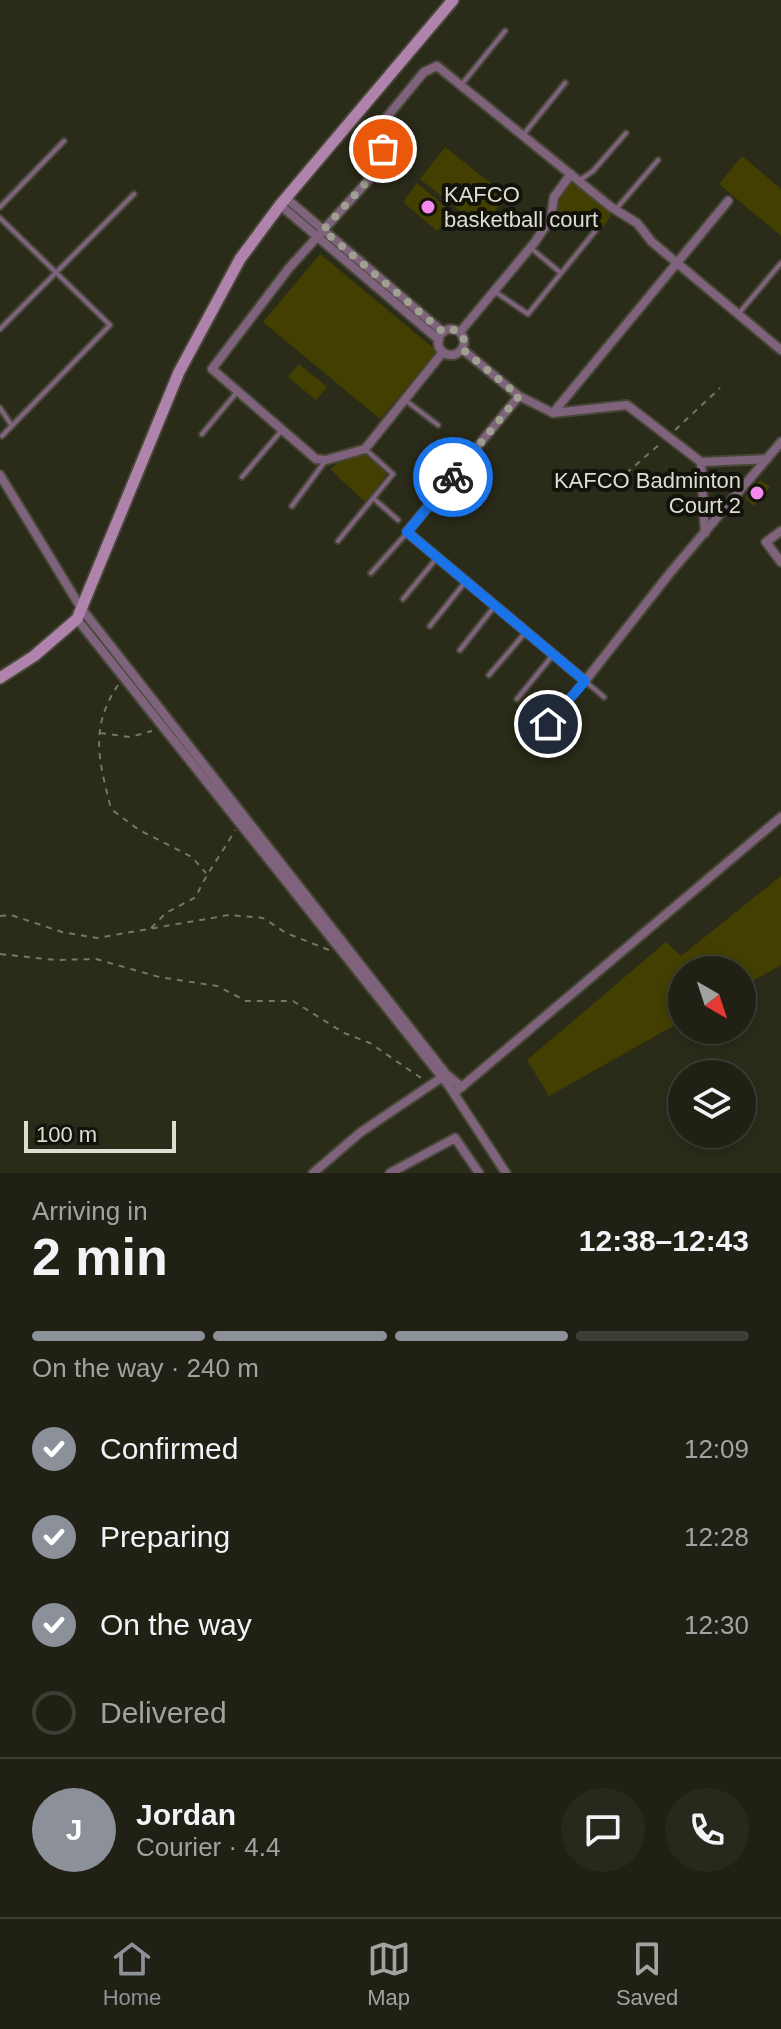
<!DOCTYPE html>
<html lang="en">
<head>
<meta charset="utf-8">
<style>
	body { margin:0; font-family:Arial,sans-serif; background:#28281d; color:#f1f3f6; height:100vh; display:flex; flex-direction:column; font-size:30px; white-space:nowrap }
	* { box-sizing:border-box; margin:0 }
	p { font-size:26px; color:#a2a3a0 }
	.icon { flex:none; width:44px; height:44px; fill:none; stroke:currentColor; stroke-width:2; stroke-linecap:round; stroke-linejoin:round }
	.map { position:relative; height:1173px; overflow:hidden }
	.drawer { display:flex; flex-direction:column; background:#202014; flex:1 }
	.drawer>* { flex:none }
	.needle { width:52px; rotate:141deg }
	.fabs { position:absolute; left:668px; top:956px; display:grid; gap:16px }
	.fabs a { display:grid; place-items:center; width:88px; height:88px; border-radius:50%; background:#202014; box-shadow:0 4px 12px #0003,0 0 0 2px #3d3e34; font-size:40px }
	.scale { position:absolute; left:24px; bottom:20px; width:152px; box-sizing:border-box; padding-left:8px; border:4px solid #ddddd2; border-top:0; font-size:22px; line-height:28px; white-space:nowrap; color:#ddddd2; -webkit-text-stroke:6px #13130b; paint-order:stroke }
	.pin { position:absolute; display:grid; place-items:center; width:68px; height:68px; color:#fff; margin:-34px; border:4px solid #fff; border-radius:50%; box-shadow:0 2px 8px #0007 }
	.courier { position:absolute; display:grid; place-items:center; width:80px; height:80px; margin:-40px; border:6px solid #1a73e8; border-radius:50%; background:#fff; color:#222; box-shadow:0 2px 10px #0007 }
	.head em { font-style:normal; font-weight:700 }
	.head div { display:flex; flex-direction:column-reverse }
	.head { display:flex; align-items:center; justify-content:space-between; height:136px; padding:0 32px }
	h1 { font-size:52px; font-weight:700; line-height:60px }
	.bar { display:grid; grid-template-columns:repeat(4,1fr); gap:12px 8px; align-content:center; height:96px; padding:0 32px }
	.bar i { height:10px; border-radius:6px; background:#3d3e34 }
	.bar .current { background:#8c9099 }
	.bar p { grid-column:span 4 }
	.line { display:flex; align-items:center; gap:20px; padding:0 32px; border-top:2px solid #3d3e34 }
	.line div { flex:1 }
	.round { display:grid; place-items:center; flex:none; width:84px; height:84px; border-radius:42px; background:#28281d }
	ol { padding:0 32px; list-style:none }
	li { display:flex; align-items:center; gap:24px; height:88px }
	li p { margin-inline-start:auto }
	li .icon { padding:8px; border-radius:50%; background:#8c9099; color:#fff; stroke-width:4 }
	li:last-child { color:#a2a3a0 }
	li i { width:44px; height:44px; border:4px solid #3d3e34; border-radius:50% }
	.dock { display:flex; justify-content:space-around; align-items:center; height:112px; border-top:2px solid #3d3e34; background:#202014; font-size:22px; color:#a2a3a0 }
	.dock a { display:grid; justify-items:center; gap:4px }
	.dock .current { color:#8c9099 }
	.map>svg:first-child { display:block }
	.green { fill:#423f00 }
	.lines { fill:none; stroke-linecap:round; stroke-linejoin:round }
	.lane-casing { stroke:#474737; stroke-width:8 }
	.street-casing { stroke:#474737; stroke-width:12 }
	.secondary-casing { stroke:#474737; stroke-width:15 }
	.path { stroke:#767667; stroke-width:2; stroke-dasharray:6 6; stroke-linecap:butt }
	.lane { stroke:#7f637c; stroke-width:4 }
	.street { stroke:#7f637c; stroke-width:8 }
	.secondary { stroke:#b083ac; stroke-width:11 }
	.done { stroke:#9f9f92; stroke-width:8; stroke-dasharray:0 14.4 }
	.route { stroke:#1a73e8; stroke-width:10 }
	.poi-dot { fill:#f689ee; stroke:#13130b; stroke-width:3 }
	.labels { text-anchor:middle; stroke-width:8; stroke-linejoin:round; paint-order:stroke }
	.poi-label { font-size:22px; fill:#ddddd2; stroke:#13130b; text-anchor:start }
</style>
</head>
<body>
<div class="map">
<svg width="781" height="1173" viewBox="0 0 781 1173">
	<rect width="100%" height="100%" fill="#2b2b1a"/>
	<path class="green" d="M445,147L507,196L481,228L420,179Z
		M742,156L781,189V236L719,184Z
		M571,179L613,212L604,226L595,222L589,227L556,210L557,199Z
		M417,183L453,213L437,231L403,202Z
		M320,254L437,351L380,419L263,322Z
		M299,364L327,387L316,400L288,377Z
		M366,453L387,473L366,503L330,469L342,459Z
		M760,480L770,487L754,506L745,498Z
		M781,876V965L742,987V970H682V1021L549,1096L527,1060L666,942L681,956Z"/>
	<g class="lines">
		<g class="lane-casing">
			<path id="lane" d="M462,84L505,31
				M523,135L565,83
				M580,180L593,171L626,133
				M0,207L64,141
				M617,208L658,160
				M0,218L110,325L2,436
				M532,249L561,273
				M494,291L528,314L596,230
				M740,312L781,263
				M0,329L134,194
				M405,400L438,425
				M0,408L12,426
				M202,434L237,392
				M242,477L282,430
				M373,498L398,520
				M292,506L326,460
				M338,541L393,474L365,449
				M371,573L406,534
				M403,599L436,559
				M430,626L466,581
				M460,650L494,607
				M489,675L525,633
				M517,699L552,656
				M548,724L585,681L604,697"/>
		</g>
		<g class="street-casing">
			<path id="street" d="M286,198L443,332
				M280,205L439,340
				M438 342a13 13 0 1 1 26 0a13 13 0 1 1-26 0Z
				M460,332L535,242L551,218L554,197L571,174
				M462,349L519,396L553,413L728,201
				M443,352L365,449L326,460L316,459L212,369L289,268L384,163L386,118L424,72L437,66L611,207L637,223L652,242L781,350
				M519,396L407,532L585,681L670,573L781,442
				M553,413L627,405L701,462L705,533
				M701,462L767,459
				M0,475L81,608L446,1074L462,1087
				M781,531L766,542L781,562
				M77,619L449,1086L506,1173
				M458,1090L781,817
				M313,1173L361,1132L441,1078
				M390,1173L455,1138L479,1173"/>
		</g>
		<g class="secondary-casing">
			<path id="secondary" d="M0,678L34,656L77,619L179,372L240,259L280,205L453,0"/>
		</g>
		<path class="path" d="M675,430L720,388
			M608,489L661,443
			M118,685C89,729 99,760 111,809L139,830L192,857L206,873
			M100,733L130,737L152,731
			M0,916L11,915L62,932L97,938L229,915L263,918L286,933L329,950
			M151,928L166,913L196,897C206,873 222,854 235,830
			M0,954L55,960L96,959L159,977L217,986L246,1001H293L344,1033L370,1043L421,1078"/>
		<use href="#lane" class="lane"/>
		<use href="#street" class="street"/>
		<use href="#secondary" class="secondary"/>
	</g>
	<g class="lines">
		<path class="done" d="M383,149L384,163L323,230L443,332L451,329L460,332L464,340L462,349L519,396L453,477"/>
		<path class="route" d="M453,477L407,532L585,681L548,724"/>
	</g>
	<g class="poi-dot">
		<circle cx="428" cy="207" r="8"/>
		<circle cx="757" cy="493" r="8"/>
	</g>
	<g class="labels">
		<g class="poi-label">
			<text x="444" y="202">KAFCO<tspan x="444" dy="25">basketball court</tspan></text>
			<text x="741" y="488" text-anchor="end">KAFCO Badminton<tspan x="741" dy="25">Court 2</tspan></text>
		</g>
	</g>
</svg>
<div class="fabs">
<a><svg class="needle" viewBox="-14 -14 28 28"><path d="M0-13l5 13h-10z" fill="#e53935"/><path d="M0 13l5-13h-10z" fill="#a2a3a0"/></svg></a>
<a><svg class="icon" aria-label="layers" viewBox="0 0 24 24"><path d="M12 4l9 5-9 5-9-5zM3 14l9 5 9-5"/></svg></a>
</div>
<div class="scale">100 m</div>
<div class="pin" style="left:383px;top:149px;background:#ea580c"><svg class="icon" aria-label="bag" viewBox="0 0 24 24"><path d="M5 8h14l-1 12H6zM9 8a3 3 0 0 1 6 0"/></svg></div>
<div class="pin" style="left:548px;top:724px;background:#1f2937"><svg class="icon" aria-label="home" viewBox="0 0 24 24"><path d="M3 11l9-7 9 7M6 9v11h12V9"/></svg></div>
<div class="courier" style="left:453px;top:477px"><svg class="icon" aria-label="bike" viewBox="0 0 24 24"><circle cx="6" cy="16" r="4"/><circle cx="18" cy="16" r="4"/><path d="M6 16l4-8h5l3 8M10 8l3 8H6M13 5h3"/></svg></div>
</div>
<section class="drawer">
<div class="head"><div><h1>2 min</h1><p>Arriving in</p></div><em>12:38–12:43</em></div>
<div class="bar"><i class="current"></i><i class="current"></i><i class="current"></i><i></i><p>On the way · 240 m</p></div>
<ol>
<li><svg class="icon" aria-label="check" viewBox="0 0 24 24"><path d="M5 12l5 5 9-10"/></svg>Confirmed<p>12:09</p></li>
<li><svg class="icon" aria-label="check" viewBox="0 0 24 24"><path d="M5 12l5 5 9-10"/></svg>Preparing<p>12:28</p></li>
<li><svg class="icon" aria-label="check" viewBox="0 0 24 24"><path d="M5 12l5 5 9-10"/></svg>On the way<p>12:30</p></li>
<li><i></i>Delivered</li>
</ol>
<div class="line" style="height:144px"><b class="round" style="background:#8c9099;color:#fff">J</b><div><b>Jordan</b><p>Courier · 4.4</p></div><a class="round"><svg class="icon" aria-label="chat" viewBox="0 0 24 24"><path d="M4 5h16v11H9l-5 4z"/></svg></a><a class="round"><svg class="icon" aria-label="phone" viewBox="0 0 24 24"><path d="M5 4h4l2 5-3 2q2 4 5 5l2-3 5 2v4C11 20 4 13 5 4z"/></svg></a></div>
</section>
<nav class="dock">
<a class="current"><svg class="icon" aria-label="home" viewBox="0 0 24 24"><path d="M3 11l9-7 9 7M6 9v11h12V9"/></svg>Home</a>
<a><svg class="icon" aria-label="map" viewBox="0 0 24 24"><path d="M3 6l6-2 6 2 6-2v14l-6 2-6-2-6 2zM9 4v14M15 6v14"/></svg>Map</a>
<a><svg class="icon" aria-label="saved" viewBox="0 0 24 24"><path d="M7 4h10v16l-5-4-5 4z"/></svg>Saved</a>
</nav>
</body>
</html>
